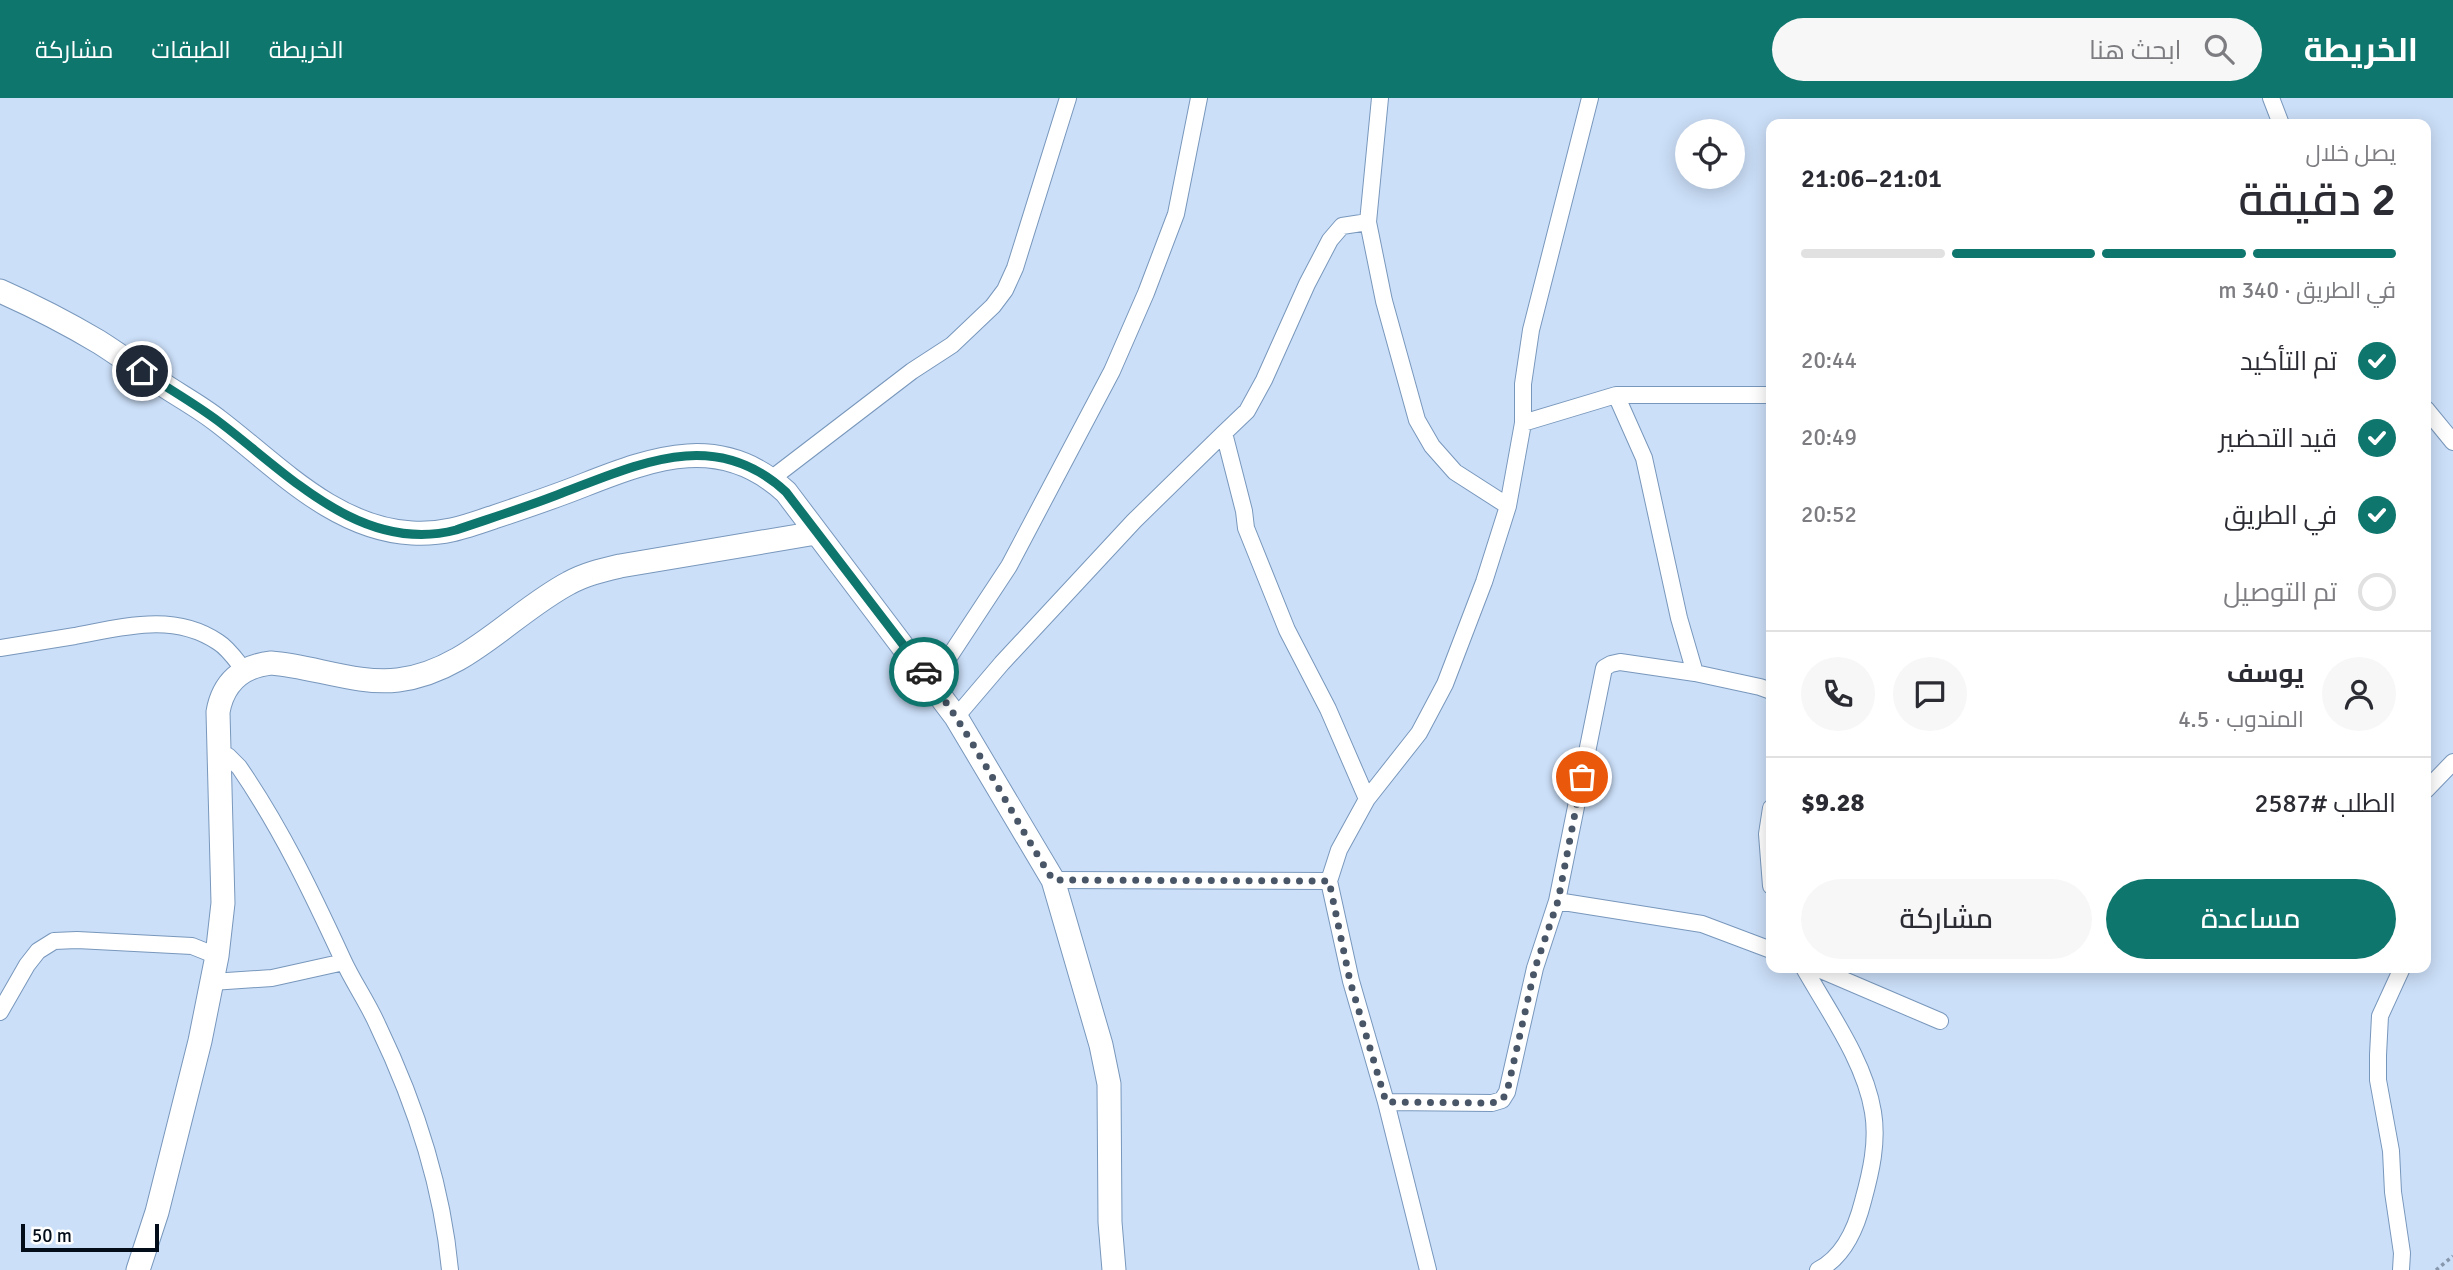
<!DOCTYPE html>
<html lang="ar">
<head>
<meta charset="utf-8">
<style>
	body { margin:0; font-family:Signika,Cairo,sans-serif; background:#f7f7f7; color:#2b2b33; direction:rtl; height:100vh; display:flex; flex-direction:column; font-size:26px; white-space:nowrap }
	* { box-sizing:border-box; margin:0 }
	p { font-size:23px; color:#7c7c81 }
	.icon { flex:none; width:38px; height:38px; fill:none; stroke:currentColor; stroke-width:2; stroke-linecap:round; stroke-linejoin:round }
	.map { position:relative; flex:1; overflow:hidden; direction:ltr }
	.drawer { position:absolute; left:1766px; top:21px; width:665px; height:854px; display:flex; flex-direction:column; background:#fff; border-radius:14px; box-shadow:0 4px 18px #0003; direction:rtl }
	.drawer>* { flex:none }
	.fabs { position:absolute; left:1675px; top:21px; display:grid; gap:14px }
	.fabs a { display:grid; place-items:center; width:70px; height:70px; border-radius:50%; background:#fff; box-shadow:0 4px 18px #0003; font-size:35px }
	.scale { position:absolute; left:21px; bottom:18px; width:138px; box-sizing:border-box; padding-left:7px; border:4px solid #030c19; border-top:0; font-size:19px; line-height:24px; white-space:nowrap; color:#030c19; -webkit-text-stroke:5px #fefefe; paint-order:stroke }
	.pin { position:absolute; display:grid; place-items:center; width:60px; height:60px; color:#fff; margin:-30px; border:4px solid #fff; border-radius:50%; box-shadow:0 2px 7px #0007 }
	.courier { position:absolute; display:grid; place-items:center; width:70px; height:70px; margin:-35px; border:5px solid #0f766e; border-radius:50%; background:#fff; color:#222; box-shadow:0 2px 9px #0007 }
	.summary em { font-style:normal; font-weight:600 }
	.summary div { display:flex; flex-direction:column-reverse }
	.summary { display:flex; align-items:center; justify-content:space-between; height:119px; padding:0 35px }
	h1 { font-size:46px; font-weight:600; line-height:52px }
	.bar { display:grid; grid-template-columns:repeat(4,1fr); gap:10px 7px; align-content:center; height:84px; padding:0 35px }
	.bar i { height:9px; border-radius:5px; background:#e1e1e2 }
	.bar .current { background:#0f766e }
	.bar p { grid-column:span 4 }
	.line { display:flex; align-items:center; gap:18px; padding:0 35px; border-top:2px solid #e1e1e2 }
	.line div { flex:1 }
	.round { display:grid; place-items:center; flex:none; width:74px; height:74px; border-radius:37px; background:#f7f7f7 }
	ol { padding:0 35px; list-style:none }
	li { display:flex; align-items:center; gap:21px; height:77px }
	li p { margin-inline-start:auto }
	li .icon { padding:7px; border-radius:50%; background:#0f766e; color:#fff; stroke-width:4 }
	li:last-child { color:#7c7c81 }
	li i { width:38px; height:38px; border:4px solid #e1e1e2; border-radius:50% }
	.button { display:flex; gap:14px; margin-top:auto; padding:14px 35px }
	.button a { flex:1; height:80px; border-radius:42px; background:#0f766e; color:#fff; font-size:28px; font-weight:600; line-height:80px; text-align:center }
	.button a+a { background:#f7f7f7; color:#2b2b33 }
	header { display:flex; align-items:center; gap:42px; box-sizing:border-box; height:98px; padding:0 35px; background:#0f766e; color:#fff }
	header strong { font-size:33px }
	nav { display:flex; gap:38px; margin-inline-start:auto; font-size:24px }
	.search { width:490px; height:63px; background:#f7f7f7; display:flex; align-items:center; gap:18px; box-sizing:border-box; padding:0 24px; border-radius:38px; color:#7c7c81; font-size:26px }
	.map>svg:first-child { display:block }
	.lines { fill:none; stroke-linecap:round; stroke-linejoin:round }
	.street-casing { stroke:#7897bc; stroke-width:18 }
	.secondary-casing { stroke:#7897bc; stroke-width:25 }
	.path { stroke:#8797ac; stroke-width:3.5; stroke-dasharray:3.5 3.5; stroke-linecap:butt }
	.street { stroke:#fff; stroke-width:16 }
	.secondary { stroke:#fff; stroke-width:23 }
	.done { stroke:#495667; stroke-width:7; stroke-dasharray:0 12.6 }
	.route { stroke:#0f766e; stroke-width:9 }
</style>
</head>
<body>
<header>
<strong>الخريطة</strong>
<div class="search"><svg class="icon" aria-label="search" viewBox="0 0 24 24"><circle cx="10" cy="10" r="6"/><path d="M15 15l6 6"/></svg>ابحث هنا</div>
<nav><a>الخريطة</a><a>الطبقات</a><a>مشاركة</a></nav>
</header>
<div class="map">
<svg width="2453" height="1172" viewBox="0 0 2453 1172">
	<rect width="100%" height="100%" fill="#cbdff8"/>
	<g class="lines">
		<g class="street-casing">
			<path id="street" d="M2271,0L2281,26
				M1368,124L1380,0
				M1616,297H1771
				M2426,311L2453,344
				M1523,325L1616,297L1644,360L1679,520L1695,575L1760,589L1771,593
				M1224,335L1247,313L1264,282L1307,186L1330,142L1342,128L1368,124L1384,203L1417,322L1432,348L1455,374L1508,408
				M771,381L912,273L952,247L993,208L1005,192L1015,170L1068,0
				M0,550C25,546 50,542 75,538C123,529 174,514 218,544C228,550 236,562 244,572
				M932,585L1009,468L1112,273L1146,195L1176,116L1199,0
				M956,619L1002,565L1134,423L1224,335L1244,413L1246,430L1287,532L1328,611L1367,701
				M221,659L228,658L239,669C281,730 312,795 343,862C353,884 368,905 378,928C415,1005 442,1086 450,1172
				M2426,692L2453,664
				M1771,710L1767,736L1771,788
				M1053,782L1329,783
				M1557,803L1604,570L1611,566L1620,564L1695,575
				M1804,870C1829,914 1865,964 1873,1014C1878,1044 1871,1074 1863,1103C1856,1131 1844,1159 1818,1172
				M1816,870L1940,923
				M212,884L272,880L344,864
				M0,914L27,867L38,853L54,843L77,842L192,848L217,858
				M1386,1004L1492,1005L1502,1002L1507,994L1535,870L1557,803L1702,826L1771,852
				M1428,1172L1386,1004L1351,883L1329,783L1339,752L1367,701L1419,635L1445,586L1484,484L1508,408L1523,325V286L1531,232L1590,0
				M2401,1172L2402,1155L2393,1094L2391,1053L2378,982V957L2380,918L2402,870"/>
		</g>
		<g class="secondary-casing">
			<path id="secondary" d="M0,193C34,208 67,225 99,244C118,256 137,270 156,282C176,296 199,308 218,323C276,367 334,431 412,435C443,437 465,429 494,419C524,409 554,399 584,387C655,359 722,335 786,394L956,619L1053,782L1101,947L1109,986L1110,1124L1114,1172
				M138,1172L157,1114L200,943L217,858L223,805L218,614C223,585 242,568 271,565C312,568 358,587 398,582C466,574 512,515 569,485C585,476 603,472 620,468L816,435"/>
		</g>
		<path class="path" d="M2436,1172L2453,1158"/>
		<use href="#street" class="street"/>
		<use href="#secondary" class="secondary"/>
	</g>
	<g class="lines">
		<path class="done" d="M924,574C974,639 1009,713 1053,782L1329,783L1350,883L1386,1004L1492,1005L1502,1002L1507,994L1535,870L1558,803L1582,679"/>
		<path class="route" d="M142,273C167,290 194,305 218,323C286,374 361,457 456,432C491,420 527,409 562,395C639,366 715,328 786,394L924,574"/>
	</g>
</svg>
<div class="fabs">
<a><svg class="icon" aria-label="locate" viewBox="0 0 24 24"><circle cx="12" cy="12" r="6"/><path d="M12 2v4M12 18v4M2 12h4M18 12h4"/></svg></a>
</div>
<div class="scale">50 m</div>
<div class="pin" style="left:1582px;top:679px;background:#ea580c"><svg class="icon" aria-label="bag" viewBox="0 0 24 24"><path d="M5 8h14l-1 12H6zM9 8a3 3 0 0 1 6 0"/></svg></div>
<div class="pin" style="left:142px;top:273px;background:#1f2937"><svg class="icon" aria-label="home" viewBox="0 0 24 24"><path d="M3 11l9-7 9 7M6 9v11h12V9"/></svg></div>
<div class="courier" style="left:924px;top:574px"><svg class="icon" aria-label="car" viewBox="0 0 24 24"><path d="M5 17H2v-5l4-1 3-4h7l3 4 3 1v5h-3M9 17h6M6 11h13"/><circle cx="7" cy="17" r="2"/><circle cx="17" cy="17" r="2"/></svg></div>
<section class="drawer">
<div class="summary"><div><h1>2 دقيقة</h1><p>يصل خلال</p></div><em>21:01–21:06</em></div>
<div class="bar"><i class="current"></i><i class="current"></i><i class="current"></i><i></i><p>في الطريق · 340 m</p></div>
<ol>
<li><svg class="icon" aria-label="check" viewBox="0 0 24 24"><path d="M5 12l5 5 9-10"/></svg>تم التأكيد<p>20:44</p></li>
<li><svg class="icon" aria-label="check" viewBox="0 0 24 24"><path d="M5 12l5 5 9-10"/></svg>قيد التحضير<p>20:49</p></li>
<li><svg class="icon" aria-label="check" viewBox="0 0 24 24"><path d="M5 12l5 5 9-10"/></svg>في الطريق<p>20:52</p></li>
<li><i></i>تم التوصيل</li>
</ol>
<div class="line" style="height:126px"><a class="round"><svg class="icon" aria-label="person" viewBox="0 0 24 24"><circle cx="12" cy="8" r="4"/><path d="M4 21q1-7 8-7t8 7"/></svg></a><div><b>يوسف</b><p>المندوب · 4.5</p></div><a class="round"><svg class="icon" aria-label="chat" viewBox="0 0 24 24"><path d="M4 5h16v11H9l-5 4z"/></svg></a><a class="round"><svg class="icon" aria-label="phone" viewBox="0 0 24 24"><path d="M5 4h4l2 5-3 2q2 4 5 5l2-3 5 2v4C11 20 4 13 5 4z"/></svg></a></div>
<div class="line" style="height:91px"><div>الطلب #2587</div><b>$9.28</b></div>
<div class="button"><a>مساعدة</a><a>مشاركة</a></div>
</section>
</div>
</body>
</html>
